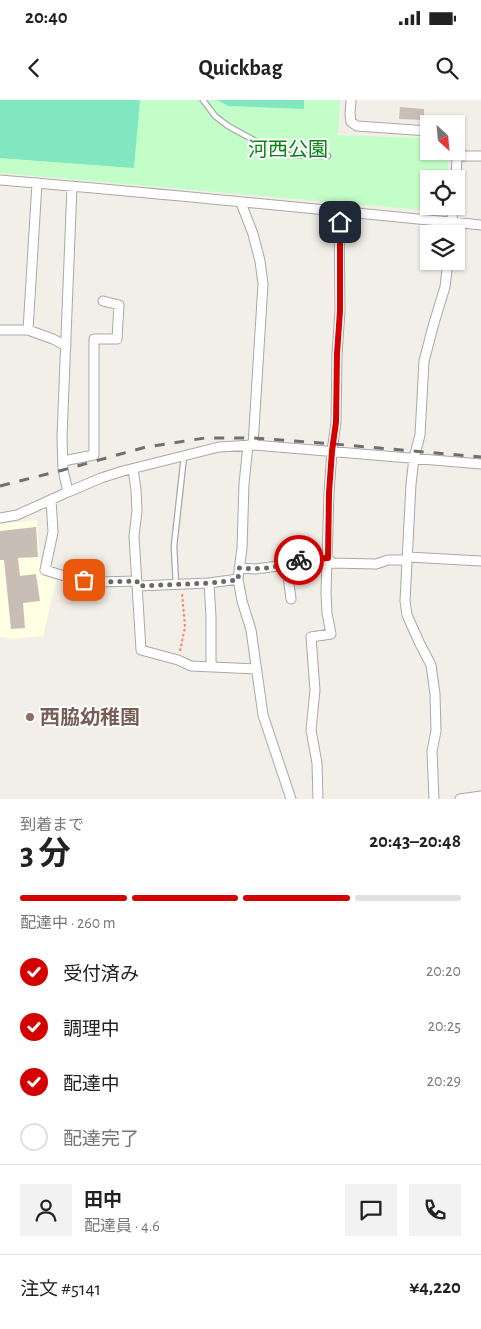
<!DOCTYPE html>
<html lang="ja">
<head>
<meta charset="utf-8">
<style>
	body { margin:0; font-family:"Alegreya Sans","Noto Sans JP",sans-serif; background:#f2f2f2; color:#222; height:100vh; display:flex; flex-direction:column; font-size:19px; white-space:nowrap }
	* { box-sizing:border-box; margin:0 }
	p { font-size:16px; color:#767676 }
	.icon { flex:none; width:28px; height:28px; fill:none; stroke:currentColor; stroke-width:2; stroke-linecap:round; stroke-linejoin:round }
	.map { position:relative; height:699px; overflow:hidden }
	.drawer { display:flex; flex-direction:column; background:#fff; flex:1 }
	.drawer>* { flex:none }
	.needle { width:32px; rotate:154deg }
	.controls { position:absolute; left:420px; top:15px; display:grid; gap:10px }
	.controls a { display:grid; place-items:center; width:45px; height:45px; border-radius:0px; background:#fff; box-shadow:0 1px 4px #0004; font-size:25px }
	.pin { position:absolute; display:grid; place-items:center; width:42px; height:42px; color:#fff; margin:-21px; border-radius:10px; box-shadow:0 2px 8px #0006 }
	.courier { position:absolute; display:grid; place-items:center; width:50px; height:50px; margin:-25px; border:4px solid #d30200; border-radius:50%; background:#fff; color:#222; box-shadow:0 1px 6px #0007 }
	.summary em { font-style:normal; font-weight:700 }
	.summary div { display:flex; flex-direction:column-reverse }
	.summary { display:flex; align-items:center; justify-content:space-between; height:85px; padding:0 20px }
	h1 { font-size:32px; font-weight:700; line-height:38px }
	.bar { display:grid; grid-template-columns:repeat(4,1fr); gap:8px 5px; align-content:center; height:60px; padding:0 20px }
	.bar i { height:6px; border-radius:4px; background:#e0e0e0 }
	.bar .on { background:#d30200 }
	.bar p { grid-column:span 4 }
	.line { display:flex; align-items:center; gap:12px; padding:0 20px; border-top:1px solid #e0e0e0 }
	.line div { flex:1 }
	.round { display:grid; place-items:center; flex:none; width:52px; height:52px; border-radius:0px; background:#f2f2f2 }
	ol { padding:0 20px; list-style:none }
	li { display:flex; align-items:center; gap:15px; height:55px }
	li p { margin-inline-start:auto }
	li .icon { padding:5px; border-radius:50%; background:#d30200; color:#fff; stroke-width:4 }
	li:last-child { color:#767676 }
	li i { width:28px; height:28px; border:2px solid #e0e0e0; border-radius:50% }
	.status { display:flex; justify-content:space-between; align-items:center; height:35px; padding:0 25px; background:#fff; direction:ltr }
	.status svg { height:14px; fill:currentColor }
	header { display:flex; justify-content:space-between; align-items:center; height:65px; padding:0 20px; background:#fff; font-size:22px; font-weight:700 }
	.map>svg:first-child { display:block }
	.education { fill:#ffffe4 }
	.park { fill:#c3fec8 }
	.pitch { fill:#80e7c0 }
	.building { fill:#c8beb6 }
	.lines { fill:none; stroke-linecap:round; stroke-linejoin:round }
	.service-casing { stroke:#a8a8a8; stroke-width:7 }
	.minor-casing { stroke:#a8a8a8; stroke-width:11 }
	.path { stroke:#ff7d6c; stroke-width:2; stroke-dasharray:2.5 2.5; stroke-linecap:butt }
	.service { stroke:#fff; stroke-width:4.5 }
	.minor { stroke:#fff; stroke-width:9 }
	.rail { stroke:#6f6f6f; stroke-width:3; stroke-dasharray:10 10; stroke-linecap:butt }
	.done { stroke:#6a6967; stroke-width:5; stroke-dasharray:0 9 }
	.route { stroke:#d30200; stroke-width:6 }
	.education-dot { fill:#8d6e63; stroke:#fff; stroke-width:2 }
	.labels { text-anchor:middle; stroke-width:4; stroke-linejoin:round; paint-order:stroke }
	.park-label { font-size:20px; fill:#048610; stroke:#fff }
	.education-label { font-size:20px; font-weight:bold; fill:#785e54; stroke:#fff; text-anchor:start }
</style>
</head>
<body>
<div class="status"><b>20:40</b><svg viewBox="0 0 49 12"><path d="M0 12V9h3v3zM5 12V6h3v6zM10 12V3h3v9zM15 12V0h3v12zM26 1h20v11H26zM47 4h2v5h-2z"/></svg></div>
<header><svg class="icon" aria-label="back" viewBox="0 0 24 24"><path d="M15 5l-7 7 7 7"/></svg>Quickbag<svg class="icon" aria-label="search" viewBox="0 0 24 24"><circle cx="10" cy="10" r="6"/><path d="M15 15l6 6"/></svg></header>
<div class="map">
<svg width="481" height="699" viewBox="0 0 481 699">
	<rect width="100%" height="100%" fill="#f2efe8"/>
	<path class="education" d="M37,420L41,475L56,480L43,536L14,539L0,537V424Z"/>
	<path class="park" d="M0,0H340L338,35L424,38L429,40V51H449L447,79H429V106H445V112L0,73Z"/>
	<path class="pitch" d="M0,0H140L134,68L0,58Z
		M217,0H304V9L228,6Z"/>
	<path class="building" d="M400,7L424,9V20L399,19Z
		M36,427L38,457L18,458L20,476L36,474L40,501L23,503L25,528L11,529L4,460H0V431Z"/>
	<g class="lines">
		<g class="service-casing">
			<path id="service" d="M203,0L215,16L228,26L261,44L288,55L328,56
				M176,485L174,446L184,356"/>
		</g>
		<g class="minor-casing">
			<path id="minor" d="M351,0L350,14L351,22L357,26L429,31
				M456,39L458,40L457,56
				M456,79L457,56H481
				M0,80C160,93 321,110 481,125
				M241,103L253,134L260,161L263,184L253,345
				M451,134L453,106
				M0,230H28L53,239L66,246
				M28,230L37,83
				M248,345L244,384L242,448L238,479L242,501L251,530L263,615L291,699
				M63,361L94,355V239H117L119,205L103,201
				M133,369L136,390L137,411L134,436L141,550L178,560L191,566L256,569
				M68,392L63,370L62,337L72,86
				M51,400L53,432L45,470L71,478L98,482L137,481
				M0,418L17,415L68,392L101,378L123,371L219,347L253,345L481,364
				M328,458L331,463L376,464L388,460H406L408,457L481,461
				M285,465L287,468L291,499
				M239,468L256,469L285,465L289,460L328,458
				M209,483L211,517V567
				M138,486L209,483L238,479
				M318,699L317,663L311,630L315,590L311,537L331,534L327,513L326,493L329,393L332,351L336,322L337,254L340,211L339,112
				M434,699L432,651L436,631L435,594L431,565L420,544L407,515L405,501L411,384L414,358L420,335L424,261L434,223L445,187L448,161
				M460,699L481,696"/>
		</g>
		<path class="path" d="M180,551L185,527L182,493"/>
		<use href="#service" class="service"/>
		<use href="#minor" class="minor"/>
		<path class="rail" d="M0,386L63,370L146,347L205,338H254L334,344L481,357"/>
	</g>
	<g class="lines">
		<path class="done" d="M84,480L98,482L137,481L138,486L209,483L238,480L239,468C252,469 280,470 289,460H299"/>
		<path class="route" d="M299,460L328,458L329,393L332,351L336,322L337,254L340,211V122"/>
	</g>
	<circle class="education-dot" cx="30" cy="617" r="5"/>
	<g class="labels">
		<g class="park-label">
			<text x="288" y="56">河西公園</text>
		</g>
		<g class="education-label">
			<text x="40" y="624">西脇幼稚園</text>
		</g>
	</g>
</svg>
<div class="controls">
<a><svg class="needle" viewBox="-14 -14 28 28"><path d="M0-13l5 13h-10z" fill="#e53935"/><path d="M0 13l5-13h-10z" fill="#767676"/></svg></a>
<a><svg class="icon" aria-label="locate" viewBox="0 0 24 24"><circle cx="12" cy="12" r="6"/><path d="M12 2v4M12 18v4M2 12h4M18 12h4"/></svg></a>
<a><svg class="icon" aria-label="layers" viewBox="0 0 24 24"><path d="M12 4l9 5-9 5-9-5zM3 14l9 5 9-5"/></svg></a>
</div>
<div class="pin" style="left:84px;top:480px;background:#ea580c"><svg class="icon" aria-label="bag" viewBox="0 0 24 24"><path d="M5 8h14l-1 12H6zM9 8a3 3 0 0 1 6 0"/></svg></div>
<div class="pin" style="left:340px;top:122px;background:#1f2937"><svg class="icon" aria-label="home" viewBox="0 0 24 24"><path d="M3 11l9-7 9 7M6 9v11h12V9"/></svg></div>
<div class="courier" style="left:299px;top:460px"><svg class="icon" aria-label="bike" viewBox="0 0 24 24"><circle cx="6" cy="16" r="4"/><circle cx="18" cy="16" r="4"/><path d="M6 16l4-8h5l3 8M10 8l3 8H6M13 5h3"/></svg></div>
</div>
<section class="drawer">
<div class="summary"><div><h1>3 分</h1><p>到着まで</p></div><em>20:43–20:48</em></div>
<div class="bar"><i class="on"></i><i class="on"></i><i class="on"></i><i></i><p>配達中 · 260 m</p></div>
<ol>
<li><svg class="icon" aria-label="check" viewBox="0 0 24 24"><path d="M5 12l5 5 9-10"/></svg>受付済み<p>20:20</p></li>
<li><svg class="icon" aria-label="check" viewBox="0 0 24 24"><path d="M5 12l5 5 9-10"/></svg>調理中<p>20:25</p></li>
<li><svg class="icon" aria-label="check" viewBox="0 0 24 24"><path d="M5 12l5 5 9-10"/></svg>配達中<p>20:29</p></li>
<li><i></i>配達完了</li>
</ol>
<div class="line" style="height:90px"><a class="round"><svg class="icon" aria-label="person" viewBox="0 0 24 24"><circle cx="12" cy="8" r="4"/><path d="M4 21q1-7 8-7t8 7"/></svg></a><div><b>田中</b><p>配達員 · 4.6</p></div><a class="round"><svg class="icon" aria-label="chat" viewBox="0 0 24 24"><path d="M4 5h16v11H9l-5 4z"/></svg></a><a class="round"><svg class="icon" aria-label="phone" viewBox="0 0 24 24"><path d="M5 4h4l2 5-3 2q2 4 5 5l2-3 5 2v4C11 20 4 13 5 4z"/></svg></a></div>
<div class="line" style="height:65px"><div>注文 #5141</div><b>¥4,220</b></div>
</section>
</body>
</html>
